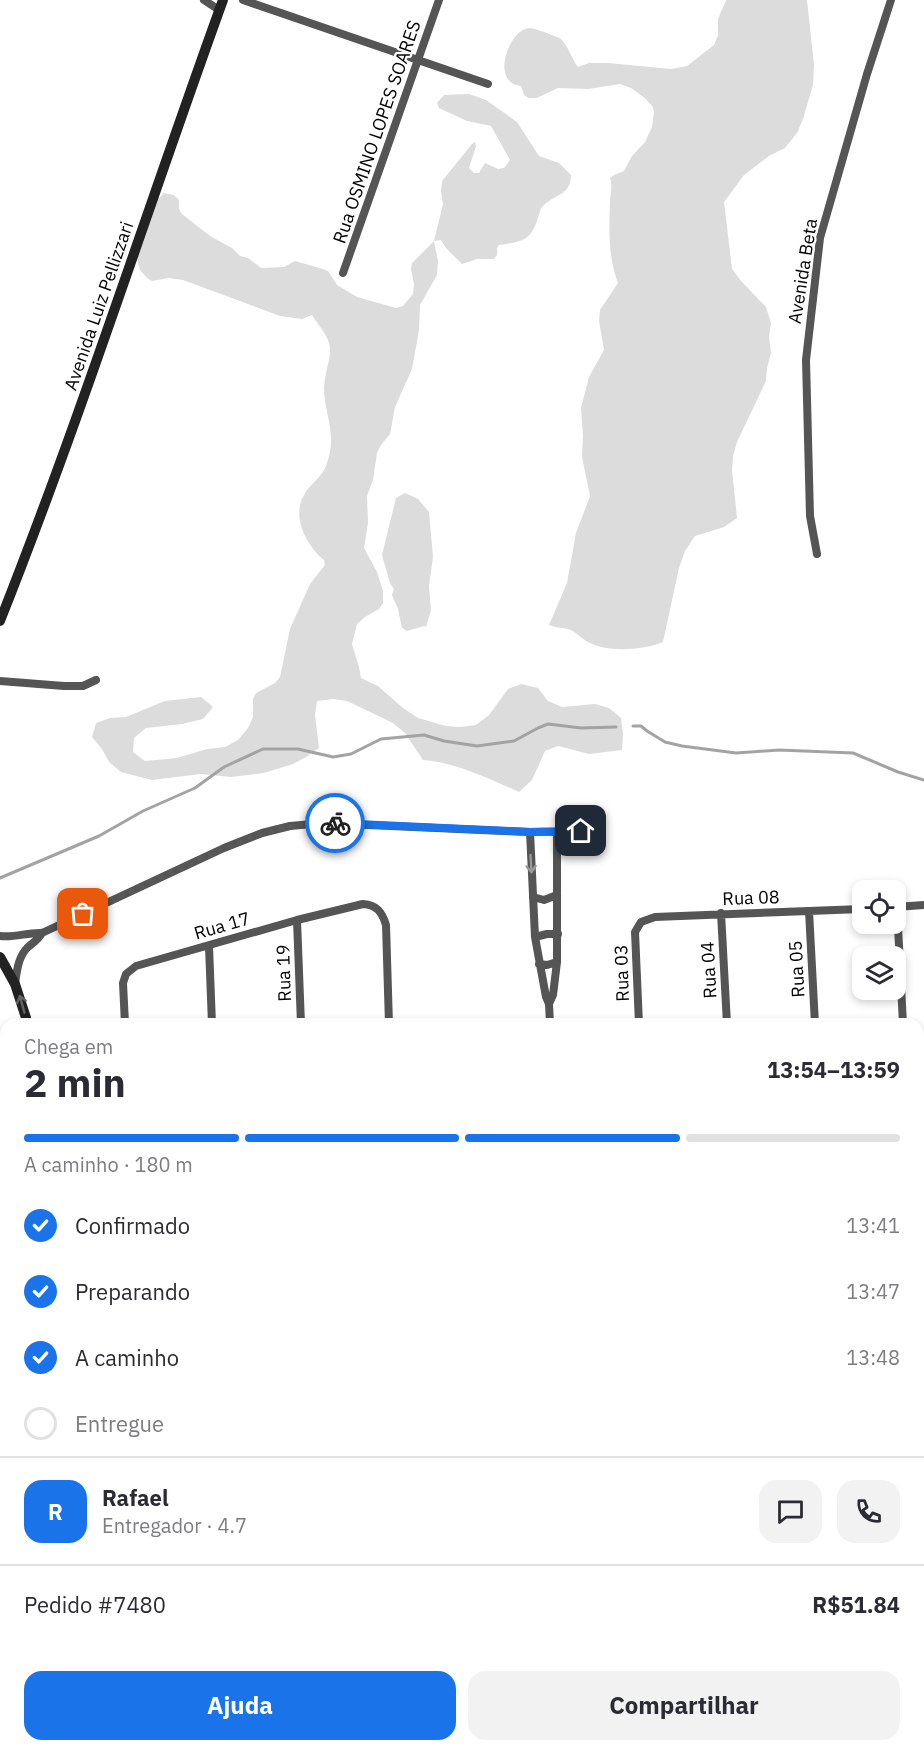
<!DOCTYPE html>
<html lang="pt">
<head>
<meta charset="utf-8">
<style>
	body { margin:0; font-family:"IBM Plex Sans",sans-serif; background:#f2f2f3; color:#2b2b33; height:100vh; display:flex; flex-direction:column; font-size:22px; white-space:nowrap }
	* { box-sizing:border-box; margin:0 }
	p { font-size:20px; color:#7c7c81 }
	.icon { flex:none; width:33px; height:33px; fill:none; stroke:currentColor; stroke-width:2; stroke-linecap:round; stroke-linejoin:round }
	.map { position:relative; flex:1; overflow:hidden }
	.panel { position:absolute; left:0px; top:1018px; width:924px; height:734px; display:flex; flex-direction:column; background:#fff; border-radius:18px 18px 0 0; box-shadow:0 3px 9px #0003 }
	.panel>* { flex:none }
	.fabs { position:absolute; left:852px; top:880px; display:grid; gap:12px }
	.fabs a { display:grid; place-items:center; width:54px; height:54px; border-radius:12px; background:#fff; box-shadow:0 3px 9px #0003; font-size:30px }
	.pin { position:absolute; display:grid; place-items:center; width:51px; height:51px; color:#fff; margin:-26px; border-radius:12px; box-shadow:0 3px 9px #0006 }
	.courier { position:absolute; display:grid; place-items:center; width:60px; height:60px; margin:-30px; border:4px solid #1a73e8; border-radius:50%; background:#fff; color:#222; box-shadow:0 2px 8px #0007 }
	.head em { font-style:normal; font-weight:700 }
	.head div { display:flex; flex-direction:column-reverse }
	.head { display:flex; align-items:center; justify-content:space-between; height:102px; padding:0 24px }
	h1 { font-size:39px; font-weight:700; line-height:45px }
	.bar { display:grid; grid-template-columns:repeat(4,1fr); gap:9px 6px; align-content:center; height:72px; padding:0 24px }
	.bar i { height:8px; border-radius:4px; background:#e1e1e2 }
	.bar .active { background:#1a73e8 }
	.bar p { grid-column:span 4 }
	.line { display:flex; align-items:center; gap:15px; padding:0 24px; border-top:2px solid #e1e1e2 }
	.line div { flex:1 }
	.round { display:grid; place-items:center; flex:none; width:63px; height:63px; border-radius:18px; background:#f2f2f3 }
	ol { padding:0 24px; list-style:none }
	li { display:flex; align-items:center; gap:18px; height:66px }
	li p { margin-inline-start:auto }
	li .icon { padding:6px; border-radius:50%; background:#1a73e8; color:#fff; stroke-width:4 }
	li:last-child { color:#7c7c81 }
	li i { width:33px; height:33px; border:3px solid #e1e1e2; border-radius:50% }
	.button { display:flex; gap:12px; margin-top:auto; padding:12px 24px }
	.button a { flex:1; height:69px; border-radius:18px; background:#1a73e8; color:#fff; font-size:24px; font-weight:700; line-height:69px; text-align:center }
	.button a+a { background:#f2f2f3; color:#2b2b33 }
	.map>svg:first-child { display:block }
	.green { fill:#dcdcdc }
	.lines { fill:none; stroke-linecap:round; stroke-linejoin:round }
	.stream { stroke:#a3a3a3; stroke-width:3 }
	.highway-casing { stroke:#dbdbdb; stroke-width:16 }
	.street { stroke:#555; stroke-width:8 }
	.secondary { stroke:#222; stroke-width:10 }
	.highway { stroke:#000; stroke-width:14 }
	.oneway { stroke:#999 }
	.oneway2 { stroke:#646464 }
	.done { stroke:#595959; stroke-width:6; stroke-dasharray:0 10.8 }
	.route { stroke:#1a73e8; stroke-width:8 }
	.labels { text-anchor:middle; stroke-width:4.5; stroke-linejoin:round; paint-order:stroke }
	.street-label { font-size:18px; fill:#000; stroke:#fff }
</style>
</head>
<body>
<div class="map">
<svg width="924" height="1751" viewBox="0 0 924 1751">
	<rect width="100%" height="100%" fill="#fff"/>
	<path class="green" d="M726,0H807L814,65L813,85L803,119L797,133L785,148L769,156L744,175L724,202L732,269L742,282L766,307L771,323L769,337L771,353L767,368L766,381L737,442L733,456L732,470L737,518L724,527L695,536L685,551L679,568L663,642C643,650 608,653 588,642C581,638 575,631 568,629C561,627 555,628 549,625L567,583L576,533L590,496L582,457L583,436L581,408L589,377L604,350L599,321L600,310L618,283C608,257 609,230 610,202C610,194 613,187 610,178L614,175L624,171L632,156L645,142L652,127L654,112L653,107L645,98L631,88L620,84L588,89L558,88L537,98H529L524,95L521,86C518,85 515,85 512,83C494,72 511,28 530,28C534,28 540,31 544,32C549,34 556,36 561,39C569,47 571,58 578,67L589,63H608L671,69L687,66L714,45L718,35V19Z
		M469,94L486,100L517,122L539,156L559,163L571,175C570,196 557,193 544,205C540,208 540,212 538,217C532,241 521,242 499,245L497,248V255L494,259H477L462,264L446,248L441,240L434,241L438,261L437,275L420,305L419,330L412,369L395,407L390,434L381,445L377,453L373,480L367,496L368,523L364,548L377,572L383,591V603L379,609L365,617L357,624L352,644L359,667L361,678L378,686L403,708L418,718L446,726L460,727L476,725L489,715L508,689L521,684L538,688L548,701L562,707L595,704L609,708L621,718L623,734L622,750L589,754L558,746L545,751L532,780L519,792C490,779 454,762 423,760L405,733L393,723L347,701L333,699L317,701L315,715L319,748L306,757L293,764L264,773L231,777L201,774L152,780L121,772L109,762L102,749L92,737L96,723L110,718L126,717L165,701L201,697L213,707L203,719L182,724L146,728L134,738L133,752L145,761L177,758L207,749L225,747L238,740L248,728L253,717V699L256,693L275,683L280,677L290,629L310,584L325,565L324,560C307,546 291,517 304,495C309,485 322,477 326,466C338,434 325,418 324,389C324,376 331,358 330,348C329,336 318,325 312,315L302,319L280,316L183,280L169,278L152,281L147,278L140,270L136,255L154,203L164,193L174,195L179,200V209L182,214L210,236L232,248L240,256L248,258L261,268L284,267L295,261L323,269L328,271L337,285L357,297L396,308L403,306L413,294L414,284L411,269L412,263L434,241L443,204L441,191L442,181L472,144L475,142L476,146L469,168L474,173H479L485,163L498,169L504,168L510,160L491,126L467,121L439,108L437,103L444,95Z
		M405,493L418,499L429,512L433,557L429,586L431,610L426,627L424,626L407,631L402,628L398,609L392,595L394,589L390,583L382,555L396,498Z
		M924,1411V1579L918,1580V1417Z
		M924,1710V1751H885L890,1746H918V1716Z"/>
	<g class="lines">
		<path class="stream" d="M633,726H641L647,731L665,742L682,746L736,753L779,750L853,753L898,772L924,780
			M0,878L99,836L143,811L195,788L224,767L263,749H298L333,757L351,754L381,739L424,735L444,741L477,746L514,741L538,728L548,724L581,728L616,727"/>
		<g class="highway-casing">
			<path id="highway" d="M918,1700L924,1694
				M870,1751L875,1746"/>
		</g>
		<path class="street" d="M204,0L219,10
			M243,0L488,84
			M343,273L439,0
			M817,554L810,516L806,360L820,238L867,74L891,0
			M0,681L64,686H83L96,680
			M530,832L535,937L546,997L549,1004L550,1024
			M533,897L544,900L557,895
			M896,907L924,905
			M897,907L903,1024
			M809,911L815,1024
			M721,913L727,1024
			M297,920L301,1024
			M0,936C15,938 28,932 42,933L224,848L262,833L290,826L323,823L530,832L581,831
			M535,937L547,934H558
			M209,946L212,1024
			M539,964L547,965L557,962
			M15,984C17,970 18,957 28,947C34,942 38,940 42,933
			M549,1004L553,995L557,962V831
			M125,1024L123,983L126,974L136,966L297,920L363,904C377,905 382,912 386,925L389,1024
			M639,1024L635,932L641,922L655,917L862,909
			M918,1168H924
			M377,1746L382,1751
			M467,1751L472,1746"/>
		<path class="secondary" d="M0,621C81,417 148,207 223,0
			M0,957L15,984L28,1024
			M0,1044L6,1065
			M173,1751L175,1746"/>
		<use href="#highway" class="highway"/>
	</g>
	<defs><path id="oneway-shaft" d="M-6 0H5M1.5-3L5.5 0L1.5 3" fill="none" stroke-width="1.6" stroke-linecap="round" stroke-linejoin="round" transform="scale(1.5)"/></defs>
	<use class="oneway" href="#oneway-shaft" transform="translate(531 864) rotate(87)"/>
	<use class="oneway2" href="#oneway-shaft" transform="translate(22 1004) rotate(-106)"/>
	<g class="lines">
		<path class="done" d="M83,914C116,899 149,883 182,868C231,845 279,821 335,823"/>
		<path class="route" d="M335,823L530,832L581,831"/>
	</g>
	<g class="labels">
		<g class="street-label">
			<text transform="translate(377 132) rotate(-71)" y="6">Rua OSMINO LOPES SOARES</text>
			<text transform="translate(803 271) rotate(-81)" y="6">Avenida Beta</text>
			<text transform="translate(99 306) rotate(-71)" y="6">Avenida Luiz Pellizzari</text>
			<text transform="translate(751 898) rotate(-2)" y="6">Rua 08</text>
			<text transform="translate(222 926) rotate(-16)" y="6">Rua 17</text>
			<text transform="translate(797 969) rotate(-93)" y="6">Rua 05</text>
			<text transform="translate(709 970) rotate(-93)" y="6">Rua 04</text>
			<text transform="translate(284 973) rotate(-92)" y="6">Rua 19</text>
			<text transform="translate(622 973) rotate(-92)" y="6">Rua 03</text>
		</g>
	</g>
</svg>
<div class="fabs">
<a><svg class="icon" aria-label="locate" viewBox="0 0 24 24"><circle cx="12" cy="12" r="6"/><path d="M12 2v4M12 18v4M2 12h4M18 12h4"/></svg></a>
<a><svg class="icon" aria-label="layers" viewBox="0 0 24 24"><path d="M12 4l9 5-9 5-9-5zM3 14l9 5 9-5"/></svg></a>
</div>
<div class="pin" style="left:83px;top:914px;background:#ea580c"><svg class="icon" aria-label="bag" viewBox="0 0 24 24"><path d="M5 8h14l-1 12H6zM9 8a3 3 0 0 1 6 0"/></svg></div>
<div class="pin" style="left:581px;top:831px;background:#1f2937"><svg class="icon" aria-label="home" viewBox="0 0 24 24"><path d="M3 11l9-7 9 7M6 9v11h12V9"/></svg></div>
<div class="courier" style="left:335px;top:823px"><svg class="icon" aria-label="bike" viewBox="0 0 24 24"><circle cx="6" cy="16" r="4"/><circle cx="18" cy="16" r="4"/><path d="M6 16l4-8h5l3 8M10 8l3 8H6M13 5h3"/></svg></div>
<section class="panel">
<div class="head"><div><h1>2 min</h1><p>Chega em</p></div><em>13:54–13:59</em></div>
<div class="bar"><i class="active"></i><i class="active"></i><i class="active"></i><i></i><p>A caminho · 180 m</p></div>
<ol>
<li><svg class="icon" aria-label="check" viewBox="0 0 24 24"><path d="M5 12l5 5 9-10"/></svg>Confirmado<p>13:41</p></li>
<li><svg class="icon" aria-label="check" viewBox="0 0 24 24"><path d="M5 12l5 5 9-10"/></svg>Preparando<p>13:47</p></li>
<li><svg class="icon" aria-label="check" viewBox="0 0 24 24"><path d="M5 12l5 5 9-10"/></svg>A caminho<p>13:48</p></li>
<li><i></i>Entregue</li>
</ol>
<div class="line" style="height:108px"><b class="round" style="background:#1a73e8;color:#fff">R</b><div><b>Rafael</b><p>Entregador · 4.7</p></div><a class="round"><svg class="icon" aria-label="chat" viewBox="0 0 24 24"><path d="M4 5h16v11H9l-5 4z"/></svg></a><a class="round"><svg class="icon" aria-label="phone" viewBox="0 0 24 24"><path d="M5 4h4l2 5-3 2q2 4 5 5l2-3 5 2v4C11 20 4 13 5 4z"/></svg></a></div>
<div class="line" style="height:78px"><div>Pedido #7480</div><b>R$51.84</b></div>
<div class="button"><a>Ajuda</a><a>Compartilhar</a></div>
</section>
</div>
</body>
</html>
